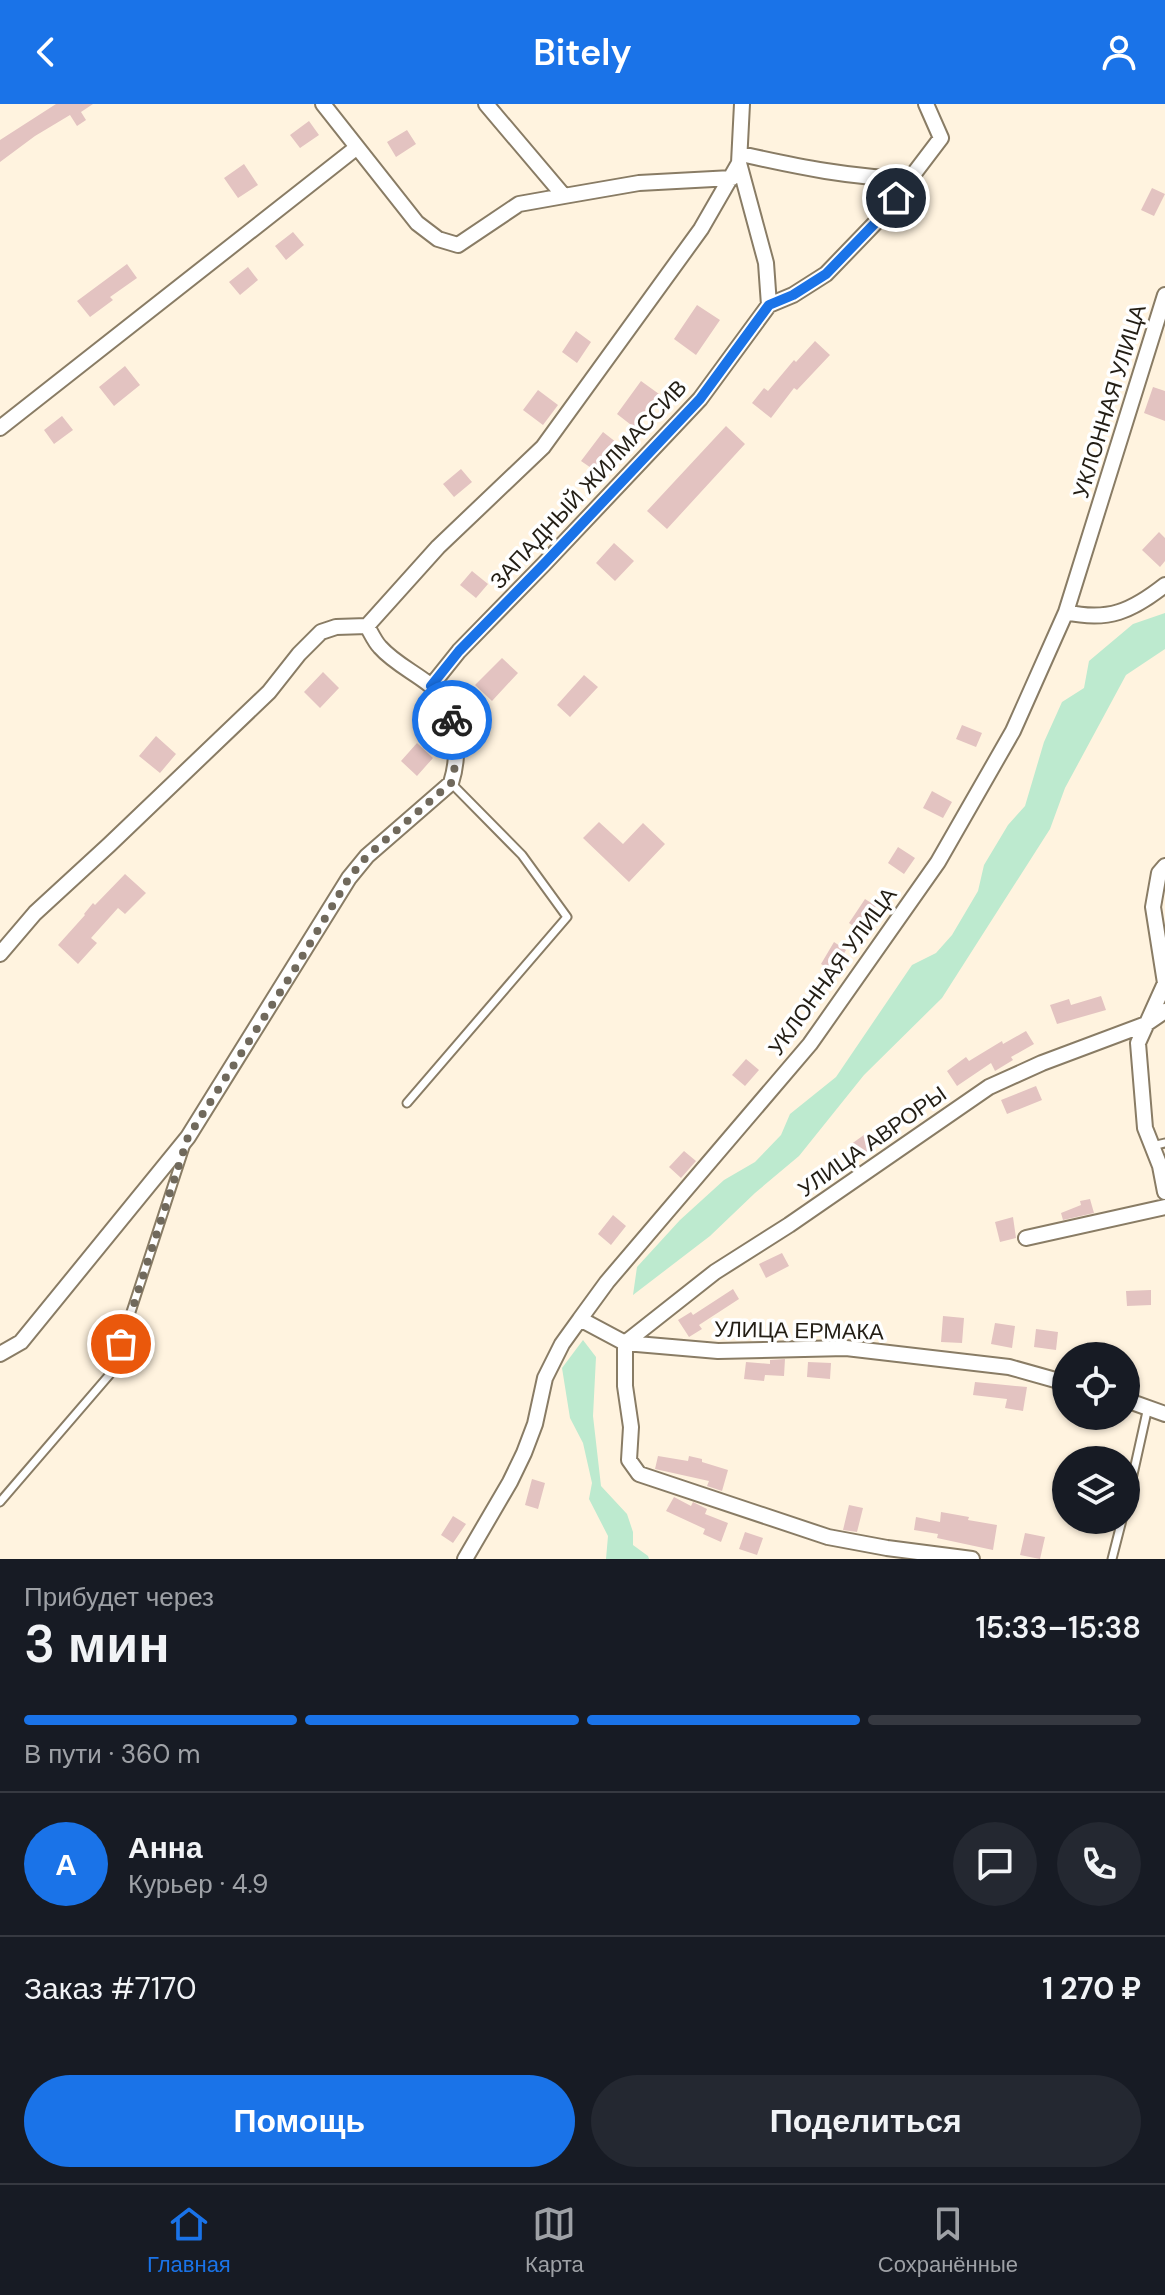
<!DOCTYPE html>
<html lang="ru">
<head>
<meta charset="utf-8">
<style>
	body { margin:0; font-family:"DM Sans",sans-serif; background:#242831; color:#f1f3f6; height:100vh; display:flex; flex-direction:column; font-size:30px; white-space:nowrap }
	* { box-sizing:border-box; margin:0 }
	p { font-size:26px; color:#9ea1a6 }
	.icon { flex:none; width:44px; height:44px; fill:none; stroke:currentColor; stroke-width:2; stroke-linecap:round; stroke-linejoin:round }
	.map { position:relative; height:1455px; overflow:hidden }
	.details { display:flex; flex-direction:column; background:#171b24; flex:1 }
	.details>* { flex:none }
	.fabs { position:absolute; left:1052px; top:1238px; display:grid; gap:16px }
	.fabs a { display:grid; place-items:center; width:88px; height:88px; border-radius:50%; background:#171b24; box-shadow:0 2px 6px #0004; font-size:40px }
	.pin { position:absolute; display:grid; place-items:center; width:68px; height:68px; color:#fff; margin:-34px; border:4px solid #fff; border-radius:50%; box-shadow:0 2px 8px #0007 }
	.courier { position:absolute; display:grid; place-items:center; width:80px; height:80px; margin:-40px; border:6px solid #1a73e8; border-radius:50%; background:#fff; color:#222; box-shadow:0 2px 10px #0007 }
	.summary em { font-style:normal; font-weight:600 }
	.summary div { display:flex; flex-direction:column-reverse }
	.summary { display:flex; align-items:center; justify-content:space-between; height:136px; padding:0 24px }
	h1 { font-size:52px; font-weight:600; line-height:60px }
	.bar { display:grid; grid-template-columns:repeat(4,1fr); gap:12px 8px; align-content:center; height:96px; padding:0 24px }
	.bar i { height:10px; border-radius:6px; background:#363941 }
	.bar .active { background:#1a73e8 }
	.bar p { grid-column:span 4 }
	.line { display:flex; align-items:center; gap:20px; padding:0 24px; border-top:2px solid #363941 }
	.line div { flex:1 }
	.round { display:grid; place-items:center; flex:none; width:84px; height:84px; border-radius:42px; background:#242831 }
	.primary-button { display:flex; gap:16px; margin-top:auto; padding:16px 24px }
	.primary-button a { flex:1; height:92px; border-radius:48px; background:#1a73e8; color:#fff; font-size:32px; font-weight:600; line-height:92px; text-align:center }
	.primary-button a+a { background:#242831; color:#f1f3f6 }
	header { display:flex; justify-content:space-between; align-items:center; height:104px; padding:0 24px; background:#1a73e8; color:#fff; font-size:36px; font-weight:600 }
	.tab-bar { display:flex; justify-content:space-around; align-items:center; height:112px; border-top:2px solid #363941; background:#171b24; font-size:22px; color:#9ea1a6 }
	.tab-bar a { display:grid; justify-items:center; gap:4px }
	.tab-bar .active { color:#1a73e8 }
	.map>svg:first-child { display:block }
	.green { fill:#bdeacf }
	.building { fill:#e3c3c1 }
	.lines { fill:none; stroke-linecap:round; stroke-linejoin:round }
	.lane-casing { stroke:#897c65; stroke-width:11 }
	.street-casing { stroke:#897c65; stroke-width:18 }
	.lane { stroke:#fff; stroke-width:7 }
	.street { stroke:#fff; stroke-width:14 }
	.done { stroke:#70695c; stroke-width:8; stroke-dasharray:0 14.4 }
	.route { stroke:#1a73e8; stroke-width:10 }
	.labels { text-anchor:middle; stroke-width:7; stroke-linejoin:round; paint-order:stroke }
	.street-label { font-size:22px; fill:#231e15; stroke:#fff }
</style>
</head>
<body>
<header><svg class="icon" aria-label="back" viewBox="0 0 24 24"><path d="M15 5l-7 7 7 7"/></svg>Bitely<svg class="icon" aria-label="person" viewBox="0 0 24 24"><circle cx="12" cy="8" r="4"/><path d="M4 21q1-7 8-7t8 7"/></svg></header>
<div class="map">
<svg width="1165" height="1455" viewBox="0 0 1165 1455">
	<rect width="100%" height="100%" fill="#fff3df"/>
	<path class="green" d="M1165,509V545L1126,571L1065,684L1050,725L942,894L864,971L799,1052L755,1089L710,1132L633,1191L637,1163L680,1116L724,1076L755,1058L781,1031L790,1010L836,973L912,861L936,849L952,831L978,787L984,761L1008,721L1025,702L1044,638L1062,598L1084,584L1089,557L1133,520Z
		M583,1236L596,1253L593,1312L601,1382L627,1410L633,1428V1441L648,1452L649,1455H606L608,1432L589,1395L592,1379L583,1339L570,1314L562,1264Z"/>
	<path class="building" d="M56,0H93L81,8L86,16L77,22L70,11L35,32L0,58V36Z
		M309,17L319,31L300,44L290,31Z
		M407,26L416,40L396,53L387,38Z
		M244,60L258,81L238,94L224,74Z
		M1152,84L1165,90L1154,112L1141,106Z
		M293,128L304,141L286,156L275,142Z
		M127,160L137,174L110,193L113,196L90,213L77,197Z
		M248,163L258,176L240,191L229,178Z
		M697,201L720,216L696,251L674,235Z
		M576,227L591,238L577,259L562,248Z
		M815,237L830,251L797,286L794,284L771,314L752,299L764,284L768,287L794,256L796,258Z
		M125,262L140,281L114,302L99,283Z
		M641,277L659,290L635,324L617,310Z
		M1153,283L1165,287V317L1144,309Z
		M538,286L558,301L543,321L523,306Z
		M62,312L73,326L54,340L44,326Z
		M726,322L745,340L667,425L647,407Z
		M603,328L621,342L600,370L581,357Z
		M461,365L472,378L454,393L443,380Z
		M1159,428L1165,434V457L1160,463L1142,446Z
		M614,439L634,457L615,477L596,459Z
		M472,467L488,480L476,494L460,481Z
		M502,554L518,569L492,597L475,581Z
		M323,568L339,584L320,604L304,588Z
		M584,571L598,583L570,613L557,601Z
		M962,621L982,629L976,643L956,635Z
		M156,632L176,650L160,669L139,652Z
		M417,639L433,654L417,672L401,657Z
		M932,687L952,698L943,714L923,704Z
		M599,718L623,740L643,719L665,740L629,778L583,734Z
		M898,743L915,754L904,770L888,759Z
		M125,770L146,789L125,810L118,804L91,834L97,839L78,860L58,841L85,811L84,810L93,799L95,801Z
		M865,795L876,802L859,826L849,819Z
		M834,838L846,846L833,867L821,860Z
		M1101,892L1106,906L1057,920L1050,901L1069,895L1071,901Z
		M1026,927L1034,940L1011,953L1013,956L995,967L991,959L957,982L947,967L966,953L969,957L1002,937L1003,940Z
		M746,955L759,966L745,982L732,971Z
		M1036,982L1042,996L1007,1010L1001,996Z
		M868,1028L878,1041L861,1055L850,1041Z
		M684,1047L696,1057L681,1074L669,1063Z
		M1090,1095L1094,1109L1063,1116L1061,1109L1081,1101L1080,1097Z
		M613,1111L626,1122L611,1141L598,1130Z
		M1013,1113L1016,1134L1000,1138L995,1118Z
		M782,1149L789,1162L766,1174L759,1160Z
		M733,1185L739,1195L699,1221L702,1225L689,1233L678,1216L691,1208L693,1211Z
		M1151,1186V1201L1127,1202L1126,1187Z
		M943,1212L964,1214L962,1239L941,1238Z
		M995,1219L1015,1222L1012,1244L991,1240Z
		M1036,1225L1058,1228L1056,1246L1034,1243Z
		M785,1255L784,1272L765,1271L764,1277L744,1275L746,1258L770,1260V1256Z
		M808,1258L831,1259L830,1275L807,1273Z
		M975,1278L1027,1283L1023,1307L1005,1304L1007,1295L973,1291Z
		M658,1352L688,1357L689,1352L702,1355V1358L728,1366L722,1387L707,1382L709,1377L655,1365Z
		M532,1375L545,1379L538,1405L525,1401Z
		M674,1393L691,1402L693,1398L707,1405L705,1410L728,1419L721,1438L703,1430L705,1425L666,1407Z
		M849,1401L863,1404L857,1428L843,1426Z
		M941,1408L969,1413L968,1416L997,1421L993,1446L937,1434L938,1430L914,1426L916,1413L940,1418Z
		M453,1412L466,1420L453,1439L441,1431Z
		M745,1428L763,1434L757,1451L739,1445Z
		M1025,1429L1045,1433L1040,1455L1020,1451Z"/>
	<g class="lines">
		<g class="lane-casing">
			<path id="lane" d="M407,999L567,813L522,751L451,679
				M1152,1042L1165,1039
				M0,1398L111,1269L185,1043
				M1126,1402L1148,1303
				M1112,1455L1122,1416"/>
		</g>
		<g class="street-casing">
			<path id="street" d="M323,0L417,119L438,135L458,141L519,100L564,92
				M486,0L564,92L639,79L732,74
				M741,50C799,63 852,74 911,75
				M739,59L766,159L769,201L793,191L826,170L881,113L941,34L926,0
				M0,324L356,44
				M1066,508C1108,518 1132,507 1165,481
				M367,522L438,443L543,343L701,125L739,59L742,0
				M431,582L459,547L544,460L700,295L769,201
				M1165,762L1159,769L1153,803L1165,879L1138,939L1145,1024L1160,1062L1165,1088
				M0,850L35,809L109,741L269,588L299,550L321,528L336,523L367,522C371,529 375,538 380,543C394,559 414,568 430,581C457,604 461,648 451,679L367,752L349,774L188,1033L21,1238L0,1250
				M1026,1134L1165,1103
				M580,1215L607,1178L810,940L938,758L1013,627L1066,508L1165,191
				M625,1239L715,1168L789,1121L989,983L1042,959L1146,920L1165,907
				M625,1239V1282L631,1323L629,1356L639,1370L828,1433L887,1444L972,1455
				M1126,1296L1165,1310
				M465,1455L510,1378L524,1349L535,1320L545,1274L562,1240L580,1215L625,1239L718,1247L846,1244L1009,1263L1066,1279"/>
		</g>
		<use href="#lane" class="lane"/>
		<use href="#street" class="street"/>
	</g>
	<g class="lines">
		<path class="done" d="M121,1240L188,1033L293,868L349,774L367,752L451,679C458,657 456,639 452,616"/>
		<path class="route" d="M452,616L450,610L431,582L459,547L544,460L700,295L769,201L793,191L826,170L881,113L896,94"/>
	</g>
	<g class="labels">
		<g class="street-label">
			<text transform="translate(1109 297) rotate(-73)" y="8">УКЛОННАЯ УЛИЦА</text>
			<text transform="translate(588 380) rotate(-47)" y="8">ЗАПАДНЫЙ ЖИЛМАССИВ</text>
			<text transform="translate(832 867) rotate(-54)" y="8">УКЛОННАЯ УЛИЦА</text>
			<text transform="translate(872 1037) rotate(-35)" y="8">УЛИЦА АВРОРЫ</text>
			<text transform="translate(799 1226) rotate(1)" y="8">УЛИЦА ЕРМАКА</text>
		</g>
	</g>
</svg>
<div class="fabs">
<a><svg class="icon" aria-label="locate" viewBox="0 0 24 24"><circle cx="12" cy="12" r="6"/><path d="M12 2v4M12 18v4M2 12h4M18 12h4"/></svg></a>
<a><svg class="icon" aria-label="layers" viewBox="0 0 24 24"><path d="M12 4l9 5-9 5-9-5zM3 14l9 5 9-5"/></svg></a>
</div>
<div class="pin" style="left:121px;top:1240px;background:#ea580c"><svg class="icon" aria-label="bag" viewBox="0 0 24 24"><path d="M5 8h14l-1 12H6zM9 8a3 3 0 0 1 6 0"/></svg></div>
<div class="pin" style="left:896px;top:94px;background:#1f2937"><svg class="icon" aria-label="home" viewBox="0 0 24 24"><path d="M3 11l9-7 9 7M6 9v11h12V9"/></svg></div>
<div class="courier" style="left:452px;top:616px"><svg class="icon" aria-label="bike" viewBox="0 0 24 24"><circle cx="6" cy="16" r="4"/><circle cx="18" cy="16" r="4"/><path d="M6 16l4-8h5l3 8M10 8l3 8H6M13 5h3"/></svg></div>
</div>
<section class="details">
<div class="summary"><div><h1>3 мин</h1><p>Прибудет через</p></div><em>15:33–15:38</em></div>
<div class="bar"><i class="active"></i><i class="active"></i><i class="active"></i><i></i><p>В пути · 360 m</p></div>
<div class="line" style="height:144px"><b class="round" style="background:#1a73e8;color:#fff">А</b><div><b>Анна</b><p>Курьер · 4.9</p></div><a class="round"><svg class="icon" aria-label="chat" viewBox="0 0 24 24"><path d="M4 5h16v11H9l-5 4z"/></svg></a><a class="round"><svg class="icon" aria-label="phone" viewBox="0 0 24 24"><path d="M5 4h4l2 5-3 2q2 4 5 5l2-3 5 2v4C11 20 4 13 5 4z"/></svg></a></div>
<div class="line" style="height:104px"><div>Заказ #7170</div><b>1 270 ₽</b></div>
<div class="primary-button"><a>Помощь</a><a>Поделиться</a></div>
</section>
<nav class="tab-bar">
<a class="active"><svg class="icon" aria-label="home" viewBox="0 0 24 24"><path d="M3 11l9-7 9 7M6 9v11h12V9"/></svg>Главная</a>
<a><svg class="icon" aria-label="map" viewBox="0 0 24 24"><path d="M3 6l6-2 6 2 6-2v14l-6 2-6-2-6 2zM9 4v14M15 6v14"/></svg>Карта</a>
<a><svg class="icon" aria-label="saved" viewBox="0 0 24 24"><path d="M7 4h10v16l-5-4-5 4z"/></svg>Сохранённые</a>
</nav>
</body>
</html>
